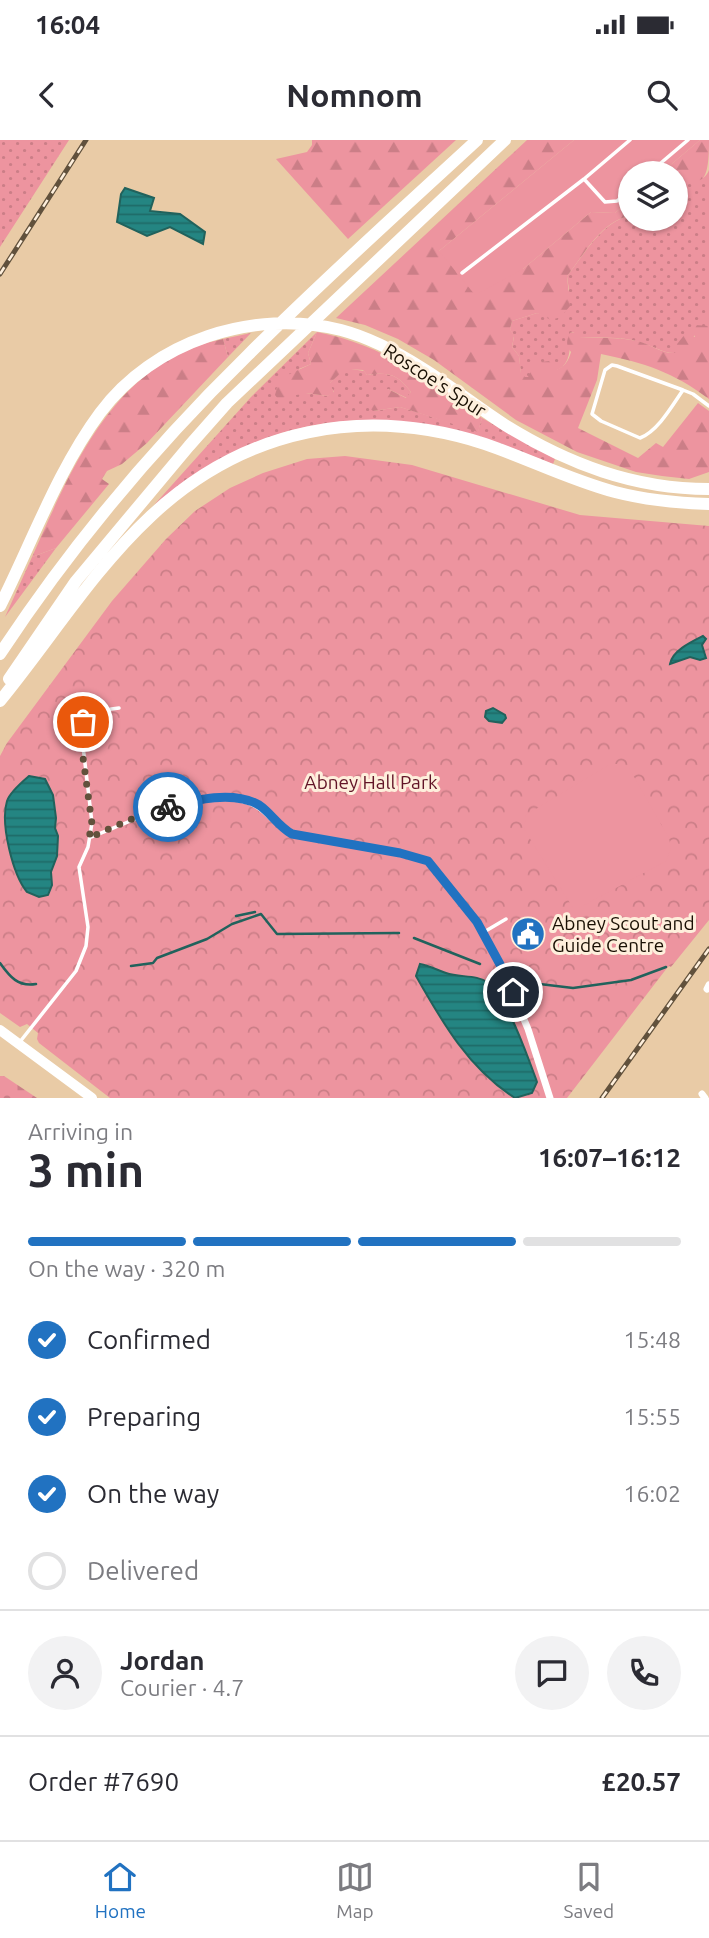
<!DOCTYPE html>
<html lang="en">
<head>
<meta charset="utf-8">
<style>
	body { margin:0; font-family:Ubuntu,sans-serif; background:#f2f2f3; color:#2b2b33; height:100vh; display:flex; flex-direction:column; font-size:26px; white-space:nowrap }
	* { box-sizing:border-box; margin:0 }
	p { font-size:23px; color:#7c7c81 }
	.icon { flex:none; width:38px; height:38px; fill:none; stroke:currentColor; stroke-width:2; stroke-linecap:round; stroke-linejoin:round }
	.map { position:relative; height:958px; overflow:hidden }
	.panel { display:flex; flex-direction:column; background:#fff; flex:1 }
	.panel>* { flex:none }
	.buttons { position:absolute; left:618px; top:21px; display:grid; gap:14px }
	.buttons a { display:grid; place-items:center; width:70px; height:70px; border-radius:50%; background:#fff; box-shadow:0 2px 5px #0004; font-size:35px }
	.pin { position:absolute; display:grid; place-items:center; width:60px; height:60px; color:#fff; margin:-30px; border:4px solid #fff; border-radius:50%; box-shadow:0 2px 7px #0007 }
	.courier { position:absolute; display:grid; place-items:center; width:70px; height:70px; margin:-35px; border:5px solid #2172c1; border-radius:50%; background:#fff; color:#222; box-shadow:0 2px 9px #0007 }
	.headline em { font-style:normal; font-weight:700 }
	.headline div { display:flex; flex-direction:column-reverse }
	.headline { display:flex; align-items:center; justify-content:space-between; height:119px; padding:0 28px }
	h1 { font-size:46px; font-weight:700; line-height:52px }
	.bar { display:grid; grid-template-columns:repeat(4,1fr); gap:10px 7px; align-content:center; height:84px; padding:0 28px }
	.bar i { height:9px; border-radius:5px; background:#e1e1e2 }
	.bar .active { background:#2172c1 }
	.bar p { grid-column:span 4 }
	.line { display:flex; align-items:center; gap:18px; padding:0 28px; border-top:2px solid #e1e1e2 }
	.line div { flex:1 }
	.round { display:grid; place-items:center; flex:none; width:74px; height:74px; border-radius:37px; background:#f2f2f3 }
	ol { padding:0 28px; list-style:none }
	li { display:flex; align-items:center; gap:21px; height:77px }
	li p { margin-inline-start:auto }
	li .icon { padding:7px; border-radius:50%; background:#2172c1; color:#fff; stroke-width:4 }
	li:last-child { color:#7c7c81 }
	li i { width:38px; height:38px; border:4px solid #e1e1e2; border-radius:50% }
	.status { display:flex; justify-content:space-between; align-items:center; height:49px; padding:0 35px; background:#fff; direction:ltr }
	.status svg { height:19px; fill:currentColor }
	header { display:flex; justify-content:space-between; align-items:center; height:91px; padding:0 28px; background:#fff; font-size:32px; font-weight:700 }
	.menu { display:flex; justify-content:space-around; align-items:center; height:98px; border-top:2px solid #e1e1e2; background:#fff; font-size:19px; color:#7c7c81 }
	.menu a { display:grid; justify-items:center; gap:4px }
	.menu .active { color:#2172c1 }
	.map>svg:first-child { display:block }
	.grass { fill:url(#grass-dots) }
	.forest { fill:url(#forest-firs) }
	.cemetery { fill:url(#cemetery-stones) }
	.park { fill:url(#park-crowns) }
	.garden { fill:#ed949f }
	.water { fill:url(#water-rules); stroke:#21625c; stroke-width:2 }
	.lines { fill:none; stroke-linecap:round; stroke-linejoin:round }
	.stream { stroke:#21625c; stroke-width:2.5 }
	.lane { stroke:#fff; stroke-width:3.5 }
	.street { stroke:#fff; stroke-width:7 }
	.secondary { stroke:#fff; stroke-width:10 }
	.highway { stroke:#fff; stroke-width:12 }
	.rail-casing { stroke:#61513c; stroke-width:5 }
	.rail { stroke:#feefdc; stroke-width:2.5; stroke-dasharray:8; stroke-linecap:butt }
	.done { stroke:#62513c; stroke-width:7; stroke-dasharray:0 12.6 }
	.route { stroke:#2172c1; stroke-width:9 }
	.labels { text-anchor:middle; stroke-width:6; stroke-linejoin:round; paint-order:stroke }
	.street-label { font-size:19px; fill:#190f03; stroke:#feefdc }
	.park-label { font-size:19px; fill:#621427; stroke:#feefdc }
	.poi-label { font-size:19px; fill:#190f03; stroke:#feefdc; text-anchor:start }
</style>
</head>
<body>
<div class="status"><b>16:04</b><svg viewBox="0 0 49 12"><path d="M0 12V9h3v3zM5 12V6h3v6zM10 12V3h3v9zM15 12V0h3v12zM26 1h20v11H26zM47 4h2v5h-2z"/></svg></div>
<header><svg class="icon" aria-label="back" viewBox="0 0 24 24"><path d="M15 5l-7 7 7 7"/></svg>Nomnom<svg class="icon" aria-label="search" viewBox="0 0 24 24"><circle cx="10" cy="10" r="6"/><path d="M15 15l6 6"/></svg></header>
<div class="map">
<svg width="709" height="958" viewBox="0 0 709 958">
	<defs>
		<pattern id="grass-dots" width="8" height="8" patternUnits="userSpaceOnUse" patternTransform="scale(1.75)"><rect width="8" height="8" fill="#ed949f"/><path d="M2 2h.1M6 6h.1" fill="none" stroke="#cb7e87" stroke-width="1.8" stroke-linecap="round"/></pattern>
		<pattern id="forest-firs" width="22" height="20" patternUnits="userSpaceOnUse" patternTransform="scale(1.75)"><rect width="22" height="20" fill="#ed949f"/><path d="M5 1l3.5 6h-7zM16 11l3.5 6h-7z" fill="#cb7e87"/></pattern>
		<pattern id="cemetery-stones" width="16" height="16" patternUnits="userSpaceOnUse" patternTransform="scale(1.75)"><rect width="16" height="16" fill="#ed949f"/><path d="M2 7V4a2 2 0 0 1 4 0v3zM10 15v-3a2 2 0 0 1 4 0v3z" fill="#cb7e87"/></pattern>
		<pattern id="park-crowns" width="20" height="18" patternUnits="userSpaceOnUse" patternTransform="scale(1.75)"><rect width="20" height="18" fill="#ed949f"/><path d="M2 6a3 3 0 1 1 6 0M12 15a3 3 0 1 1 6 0" fill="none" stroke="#cb7e87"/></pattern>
		<pattern id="water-rules" width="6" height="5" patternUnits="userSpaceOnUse" patternTransform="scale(1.75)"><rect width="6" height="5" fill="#248582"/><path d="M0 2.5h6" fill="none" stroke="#1e6b68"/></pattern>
	</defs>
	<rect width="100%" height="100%" fill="#e9cba6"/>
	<path class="grass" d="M0,0H69L0,107Z
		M709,30V186L704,187L676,213C663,214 652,205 639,202C620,196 598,198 578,197L574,192L570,193C572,233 559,231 525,238L521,234L519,216L512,207L514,197L510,189L512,181L537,173L546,176L569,150L567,136C584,115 602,81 630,76V79H676V51C679,48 681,45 685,43C695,38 704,43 709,30Z
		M317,192L308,213L311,224L299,229L306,253L327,256L334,252L329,244L345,228L364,231L367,235C389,232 397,234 411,252L407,258L388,249L373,271L400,267L478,291L482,278L555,319L553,324C525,314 497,301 468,294C346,262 250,286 154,365L251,257Z
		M251,193L228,217L223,199Z
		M56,408L5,477L32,417Z"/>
	<path class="forest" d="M312,0H456L348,99L276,19L307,12L312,5Z
		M527,0H574L439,111L523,129L591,72L615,73L630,60V76C601,81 584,115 567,136L570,166L561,177L551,180L537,173L512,181L510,189L514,196L512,207L519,216L521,233L525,237H528L535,223L549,221L556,230C565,226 568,222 571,212C566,206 566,201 570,193L575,192L579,197C598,198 618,197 637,201C650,204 662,214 675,213L677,204L686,193L695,197V185L709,186V259C673,232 645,223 601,214L597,240L578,288L638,318L656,303L663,307L698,263L709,271V332L689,339L662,336L636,332L577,312L516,280L434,220L398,199L365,185L336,178Z
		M700,0H709C709,11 709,34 702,39C692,44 686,42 676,51V33H661Z
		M317,192C384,205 428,239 482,278L478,292L400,267L373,271L366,265L368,258L375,257L381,249H388L406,258L411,252C397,234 389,232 367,235L363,230L345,229L330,243L334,253L327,256L306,253L278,259L275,255L279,239L311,224L308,213Z
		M223,199L228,217L147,303L122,324L107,331L102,339L109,344L56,408L32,417C72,327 115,221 223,199Z"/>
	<path class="cemetery" d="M0,936H4L37,958H0Z"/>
	<path class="park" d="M345,316L412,325L580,375L709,386V780L671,827L669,826L667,828L567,958H110L39,903L37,899L38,893L27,884L20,887L0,873V616L7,603L112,461L166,399L195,371L230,348L263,333L307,319Z"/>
	<path class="garden" d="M574,0H700L661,33H630V60L615,73L591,72L523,129L475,155L439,111Z
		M611,624H621L629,628L669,698L671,708L666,721L579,768H573L524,689L526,675Z"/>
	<path class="water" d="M125,48L154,58L150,71L180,74L205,92L203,104L170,87L147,96L117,82L121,54Z
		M703,496L706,499L702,505L706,518L700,520L690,517L670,524C672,511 691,502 703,496Z
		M493,568L505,575L506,578L502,583L489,581L485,577L486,571Z
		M29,636L45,639L53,655L56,678L55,688L58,696L57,716L51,732L52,745L48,755L39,757L27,752C13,735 0,684 7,661C10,652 22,642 29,636Z
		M420,824C430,826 437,830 446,833C460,838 476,834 489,843C507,857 529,920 537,942L532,953L515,958C469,929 442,882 416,836Z"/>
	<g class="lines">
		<path class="stream" d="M236,776L255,772
			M414,798L480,824
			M0,823C10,837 18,847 36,844
			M131,826L153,823L157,818L207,799L232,784L261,774L277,794L399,793
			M523,842L573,848L631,840L666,827"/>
		<path class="lane" d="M649,33L688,0
			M584,39L605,62L617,61L630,50
			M462,133L584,39L630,0
			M683,250C672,266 658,291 640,298L601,281L592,274L605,230L612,225L617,226L683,250L693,254L709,266
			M91,697C139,678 185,655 239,659
			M484,792L506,779
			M19,903L76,831L86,806L88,787L79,727L88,707L92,683L81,589C87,572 103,570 119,568"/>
		<path class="street" d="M239,659C265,663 271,682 292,694L400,713L428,721L477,782L502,828L528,889L550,958
			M707,849L709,845
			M702,954L705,958"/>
		<path class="secondary" d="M0,890L92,958"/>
		<path class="highway" d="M0,466C31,404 59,328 100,273C153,201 254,168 341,190C371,198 397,212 422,228C451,246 477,267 505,285C568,324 634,349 709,349
			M0,514C71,406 156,305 248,215C322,141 400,71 477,0
			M9,539L76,441L189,306L227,263L505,0
			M0,561C50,500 93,430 151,376C245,288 364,265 485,304C529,319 570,340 615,352C646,360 677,363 709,364"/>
		<g class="rail-casing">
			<path id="rail" d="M0,134L86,0
				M602,958L709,809"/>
		</g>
		<use href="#rail" class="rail"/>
	</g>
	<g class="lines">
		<path class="done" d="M83,582L80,595L92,684L89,698L129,680L168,667"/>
		<path class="route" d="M168,667C195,660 233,650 259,665C271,673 278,686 292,694L400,713L428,721L477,782L502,828L513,852"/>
	</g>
	<defs>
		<g id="civic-disc" transform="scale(1.75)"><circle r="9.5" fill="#2172c1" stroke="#feefdc"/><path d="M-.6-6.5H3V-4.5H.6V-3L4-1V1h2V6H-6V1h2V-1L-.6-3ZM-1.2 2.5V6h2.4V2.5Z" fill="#fff"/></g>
	</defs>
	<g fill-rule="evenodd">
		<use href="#civic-disc" x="528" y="794"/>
	</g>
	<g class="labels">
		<g class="street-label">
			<text transform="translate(435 240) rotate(33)" y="7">Roscoe's Spur</text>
		</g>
		<g class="park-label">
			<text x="371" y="649">Abney Hall Park</text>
		</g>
		<g class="poi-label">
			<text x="552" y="790">Abney Scout and<tspan x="552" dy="22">Guide Centre</tspan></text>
		</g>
	</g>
</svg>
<div class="buttons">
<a><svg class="icon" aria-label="layers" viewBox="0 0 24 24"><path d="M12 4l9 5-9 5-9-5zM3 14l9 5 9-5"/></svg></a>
</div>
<div class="pin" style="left:83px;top:582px;background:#ea580c"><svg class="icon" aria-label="bag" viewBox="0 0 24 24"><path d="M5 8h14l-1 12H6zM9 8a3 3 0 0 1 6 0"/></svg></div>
<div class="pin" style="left:513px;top:852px;background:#1f2937"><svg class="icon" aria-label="home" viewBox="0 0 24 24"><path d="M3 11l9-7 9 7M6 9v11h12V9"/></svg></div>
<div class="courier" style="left:168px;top:667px"><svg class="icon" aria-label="bike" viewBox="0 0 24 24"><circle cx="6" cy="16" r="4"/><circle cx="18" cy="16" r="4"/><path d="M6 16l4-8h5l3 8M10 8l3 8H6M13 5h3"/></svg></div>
</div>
<section class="panel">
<div class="headline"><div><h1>3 min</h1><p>Arriving in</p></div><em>16:07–16:12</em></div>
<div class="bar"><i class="active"></i><i class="active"></i><i class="active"></i><i></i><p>On the way · 320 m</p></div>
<ol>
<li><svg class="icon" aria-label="check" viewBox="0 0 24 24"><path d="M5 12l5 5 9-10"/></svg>Confirmed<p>15:48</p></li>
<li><svg class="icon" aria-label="check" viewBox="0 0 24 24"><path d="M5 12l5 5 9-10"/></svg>Preparing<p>15:55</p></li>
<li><svg class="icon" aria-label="check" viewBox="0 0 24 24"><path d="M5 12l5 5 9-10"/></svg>On the way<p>16:02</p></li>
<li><i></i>Delivered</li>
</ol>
<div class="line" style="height:126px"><a class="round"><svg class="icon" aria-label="person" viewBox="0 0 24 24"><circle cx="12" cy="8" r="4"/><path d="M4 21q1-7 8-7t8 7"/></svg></a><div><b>Jordan</b><p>Courier · 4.7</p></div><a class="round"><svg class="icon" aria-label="chat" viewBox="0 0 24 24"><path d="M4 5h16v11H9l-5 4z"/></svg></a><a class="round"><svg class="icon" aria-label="phone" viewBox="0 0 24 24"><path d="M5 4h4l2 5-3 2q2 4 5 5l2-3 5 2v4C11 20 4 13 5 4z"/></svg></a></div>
<div class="line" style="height:91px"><div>Order #7690</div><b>£20.57</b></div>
</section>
<nav class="menu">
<a class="active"><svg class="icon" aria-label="home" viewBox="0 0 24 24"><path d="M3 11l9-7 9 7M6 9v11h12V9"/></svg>Home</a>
<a><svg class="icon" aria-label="map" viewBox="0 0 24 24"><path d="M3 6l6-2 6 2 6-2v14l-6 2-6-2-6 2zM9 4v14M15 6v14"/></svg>Map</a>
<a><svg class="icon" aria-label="saved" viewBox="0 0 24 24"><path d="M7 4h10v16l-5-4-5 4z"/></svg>Saved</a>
</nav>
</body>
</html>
